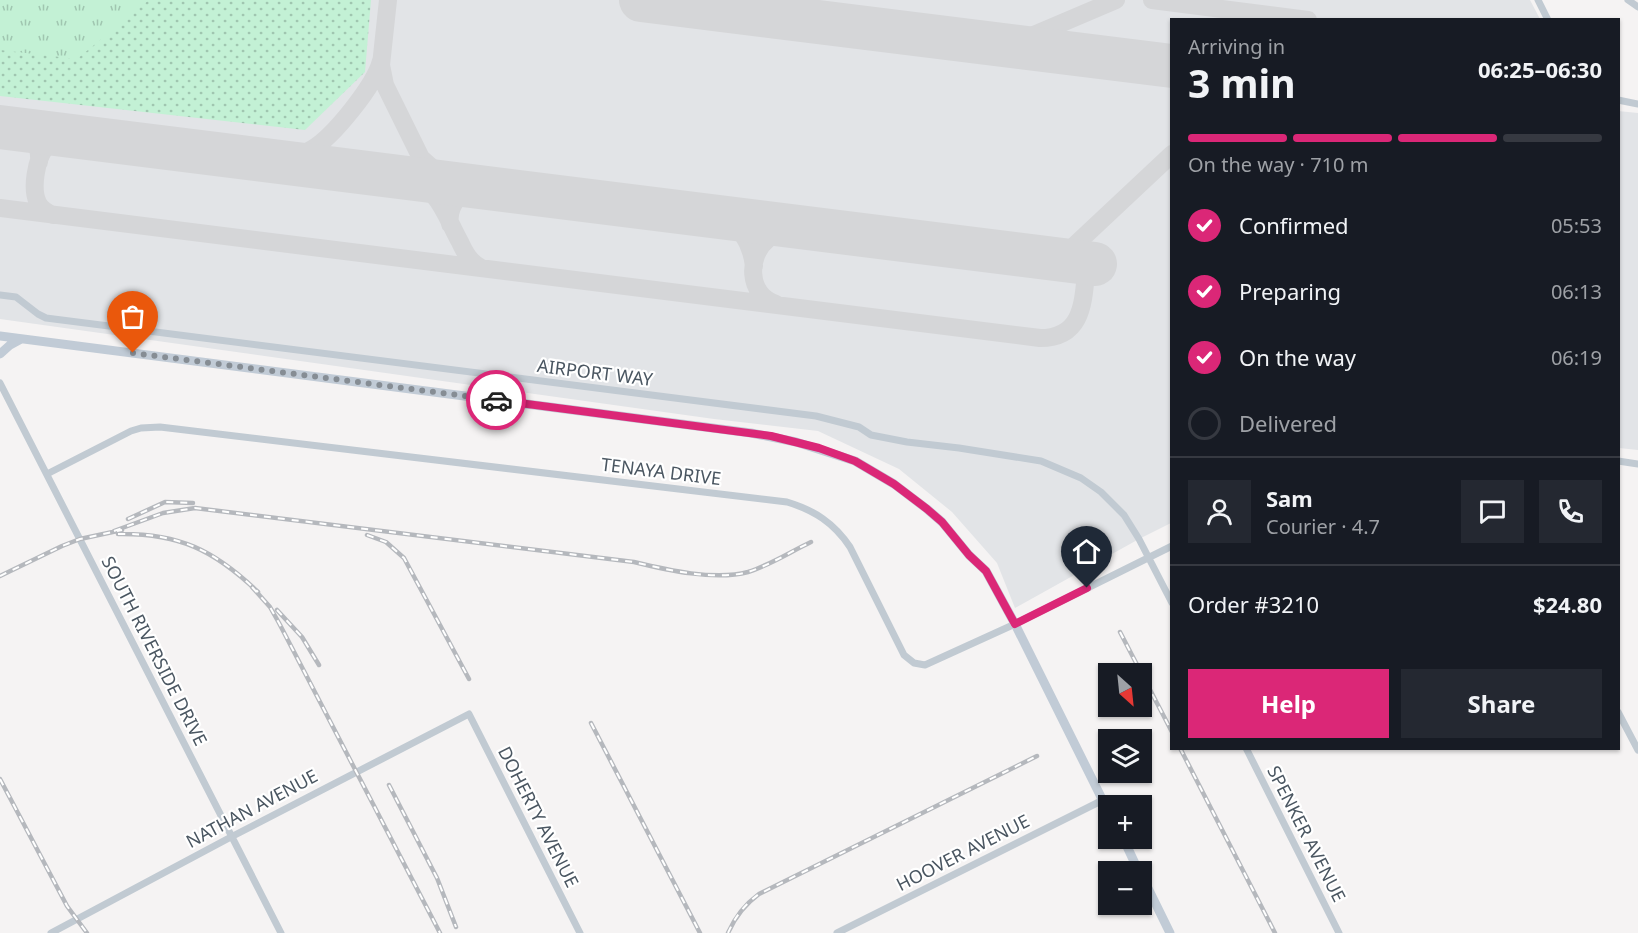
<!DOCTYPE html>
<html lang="en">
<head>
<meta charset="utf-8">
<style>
	body { margin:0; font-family:"Noto Sans",sans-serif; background:#242831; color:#f1f3f6; height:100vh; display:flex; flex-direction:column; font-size:22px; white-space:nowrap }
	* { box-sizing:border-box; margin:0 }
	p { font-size:20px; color:#9ea1a6 }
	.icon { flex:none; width:33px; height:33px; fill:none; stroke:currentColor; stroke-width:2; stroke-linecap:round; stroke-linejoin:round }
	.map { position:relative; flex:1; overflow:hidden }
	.drawer { position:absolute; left:1170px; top:18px; width:450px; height:732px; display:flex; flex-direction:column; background:#171b24; border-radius:0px; box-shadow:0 2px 4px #0004 }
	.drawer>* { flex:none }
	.needle { width:39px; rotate:153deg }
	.buttons { position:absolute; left:1098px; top:663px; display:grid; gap:12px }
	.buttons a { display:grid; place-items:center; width:54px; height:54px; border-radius:0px; background:#171b24; box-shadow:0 2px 4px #0004; font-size:30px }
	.pin { position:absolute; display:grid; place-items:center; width:51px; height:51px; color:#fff; margin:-62px -26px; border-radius:50% 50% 50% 0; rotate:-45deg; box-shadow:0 0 6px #0007 }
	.pin .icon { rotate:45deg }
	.courier { position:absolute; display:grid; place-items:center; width:60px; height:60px; margin:-30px; border:4px solid #db2777; border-radius:50%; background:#fff; color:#222; box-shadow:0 2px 8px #0007 }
	.headline em { font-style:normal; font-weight:700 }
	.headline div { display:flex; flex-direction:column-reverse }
	.headline { display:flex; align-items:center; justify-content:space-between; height:102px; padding:0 18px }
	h1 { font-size:39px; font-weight:700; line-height:45px }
	.bar { display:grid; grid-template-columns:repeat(4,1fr); gap:9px 6px; align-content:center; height:72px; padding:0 18px }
	.bar i { height:8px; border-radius:4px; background:#363941 }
	.bar .current { background:#db2777 }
	.bar p { grid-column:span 4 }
	.line { display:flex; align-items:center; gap:15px; padding:0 18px; border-top:2px solid #363941 }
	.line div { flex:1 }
	.round { display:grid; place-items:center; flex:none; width:63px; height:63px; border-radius:0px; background:#242831 }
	ol { padding:0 18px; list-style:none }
	li { display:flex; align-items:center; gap:18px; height:66px }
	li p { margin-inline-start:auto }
	li .icon { padding:6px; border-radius:50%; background:#db2777; color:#fff; stroke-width:4 }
	li:last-child { color:#9ea1a6 }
	li i { width:33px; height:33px; border:3px solid #363941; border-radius:50% }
	.action { display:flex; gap:12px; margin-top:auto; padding:12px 18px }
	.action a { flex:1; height:69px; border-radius:0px; background:#db2777; color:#fff; font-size:24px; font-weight:700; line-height:69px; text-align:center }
	.action a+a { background:#242831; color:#f1f3f6 }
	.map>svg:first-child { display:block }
	.airport { fill:#e2e4e7 }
	.grass { fill:url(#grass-dots) }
	.park { fill:url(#park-tufts) }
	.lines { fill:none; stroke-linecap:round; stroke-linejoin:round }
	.taxiway { stroke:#d5d6d8; stroke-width:18 }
	.runway { stroke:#d5d6d8; stroke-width:44 }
	.minor { stroke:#c1cad2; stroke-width:7 }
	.secondary { stroke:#c1cbd6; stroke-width:9 }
	.rail-casing { stroke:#b5b8bd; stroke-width:4.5 }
	.rail { stroke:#fff; stroke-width:2; stroke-dasharray:7; stroke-linecap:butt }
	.done { stroke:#868d94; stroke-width:6; stroke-dasharray:0 10.8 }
	.route { stroke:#db2777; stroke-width:8 }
	.labels { text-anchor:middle; stroke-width:4.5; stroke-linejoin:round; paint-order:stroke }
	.street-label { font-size:18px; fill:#4a5661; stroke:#fff }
</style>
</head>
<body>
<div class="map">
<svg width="1638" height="933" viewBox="0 0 1638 933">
	<defs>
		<pattern id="grass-dots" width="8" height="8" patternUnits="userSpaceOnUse" patternTransform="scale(1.5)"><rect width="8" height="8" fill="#c3f1d5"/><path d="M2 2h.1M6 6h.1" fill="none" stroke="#a0c6b0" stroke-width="1.8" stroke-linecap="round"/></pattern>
		<pattern id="park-tufts" width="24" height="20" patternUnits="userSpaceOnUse" patternTransform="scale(1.5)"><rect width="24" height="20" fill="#c3f1d5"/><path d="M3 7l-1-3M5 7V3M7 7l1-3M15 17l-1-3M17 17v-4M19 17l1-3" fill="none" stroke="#a0c6b0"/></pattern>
	</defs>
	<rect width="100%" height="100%" fill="#f5f3f3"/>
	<path class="airport" d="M149,0H1530L1540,19L1172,20L1171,523L1139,539L1015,608L997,563L952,512L899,469L818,431L714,419L0,319V50Z
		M1618,111L1638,113V450L1619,448Z"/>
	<path class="grass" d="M0,0H371L365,72L305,130L0,96Z"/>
	<path class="park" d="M0,0H149L77,59L0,50Z"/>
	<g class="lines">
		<path class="taxiway" d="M388,0L381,65L385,85L421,158L440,175L462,184
			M751,0L755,10L767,16
			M1152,0L1308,20
			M705,8L721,6L734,0
			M1000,45L1015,43L1116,0
			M18,129C34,135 40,145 39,162
			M271,161C286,159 300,157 312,149C333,137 375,85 381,61
			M402,177C438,185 444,213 460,242C465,253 470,262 481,268
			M0,208L1040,338C1086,338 1083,297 1087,263
			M53,215C46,212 41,209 38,203C31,189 36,159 46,147C53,140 63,137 73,136
			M717,216C740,222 751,243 754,266
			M450,224C447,204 463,188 482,187
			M1060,259L1172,154
			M776,304C747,294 747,256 768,239C777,232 788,228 799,227"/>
		<path class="runway" d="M641,0L1172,66
			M0,127L1095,264"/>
		<path class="minor" d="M1538,0L1548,20
			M1628,0L1638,7
			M1618,100L1638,104
			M0,295L16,297L38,314L46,318L816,416L859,427L871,435L907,442L959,448L1041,461L1081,478L1101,492L1124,515L1139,539L1172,603
			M0,383L281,933
			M1618,461L1638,464
			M47,474L131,431L141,428L160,427L787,502C814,510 834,523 850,547L904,655L914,663L925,665L1015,624L1172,546
			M1618,712L1638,750
			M1246,748L1339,933
			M51,933L231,837L469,714L580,933
			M837,933L1103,800"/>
		<path class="secondary" d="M0,336L751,433L796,442L855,461L894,484L927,509L942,522L969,555L986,571L1015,624L1108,811
			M0,354L10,345L21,339
			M1123,838L1139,872
			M1142,876L1170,933"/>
		<g class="rail-casing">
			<path id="rail" d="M128,519L165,502L193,503
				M114,531L163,513L195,508L634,562C667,570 715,581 748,572C770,565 790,552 811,542
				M118,534C179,533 214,550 258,592
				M367,535L386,542L404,558L469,679
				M0,576L62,546L80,539L122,530
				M252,587L270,607L279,623L440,933
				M277,610L302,637L319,665
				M1120,632L1172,732
				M591,723L700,933
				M1180,748L1275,933
				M0,779L67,906L87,933
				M389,785L437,878L456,927
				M728,933C735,917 744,905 759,894L1037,756"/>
		</g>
		<use href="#rail" class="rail"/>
	</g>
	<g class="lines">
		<path class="done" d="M133,353L496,400"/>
		<path class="route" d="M496,400L771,436L819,448L855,461L894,484L927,509L942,522L969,555L986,571L1015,624L1087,588"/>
	</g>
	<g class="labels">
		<g class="street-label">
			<text transform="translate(595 373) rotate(7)" y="6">AIRPORT WAY</text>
			<text transform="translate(661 472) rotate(7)" y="6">TENAYA DRIVE</text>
			<text transform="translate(154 651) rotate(63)" y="6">SOUTH RIVERSIDE DRIVE</text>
			<text transform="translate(252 809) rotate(-28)" y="6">NATHAN AVENUE</text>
			<text transform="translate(538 817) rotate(63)" y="6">DOHERTY AVENUE</text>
			<text transform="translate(1306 834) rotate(63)" y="6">SPENKER AVENUE</text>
			<text transform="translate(963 853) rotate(-27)" y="6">HOOVER AVENUE</text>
		</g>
	</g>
</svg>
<div class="buttons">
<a><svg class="needle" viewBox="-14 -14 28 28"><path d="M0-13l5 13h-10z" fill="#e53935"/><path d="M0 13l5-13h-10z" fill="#9ea1a6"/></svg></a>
<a><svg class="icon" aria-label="layers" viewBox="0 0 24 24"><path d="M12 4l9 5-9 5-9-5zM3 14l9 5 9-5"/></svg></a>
<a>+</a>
<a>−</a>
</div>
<div class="pin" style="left:133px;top:353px;background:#ea580c"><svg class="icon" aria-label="bag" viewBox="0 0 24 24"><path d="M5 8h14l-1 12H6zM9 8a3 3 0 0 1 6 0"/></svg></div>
<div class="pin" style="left:1087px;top:588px;background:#1f2937"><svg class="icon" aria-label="home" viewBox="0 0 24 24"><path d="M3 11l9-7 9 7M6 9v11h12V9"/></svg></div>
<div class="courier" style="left:496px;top:400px"><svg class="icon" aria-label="car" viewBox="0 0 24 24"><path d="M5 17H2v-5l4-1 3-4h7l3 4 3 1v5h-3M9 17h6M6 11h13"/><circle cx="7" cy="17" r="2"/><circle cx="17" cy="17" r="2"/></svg></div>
<section class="drawer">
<div class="headline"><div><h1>3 min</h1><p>Arriving in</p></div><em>06:25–06:30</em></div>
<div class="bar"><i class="current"></i><i class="current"></i><i class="current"></i><i></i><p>On the way · 710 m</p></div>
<ol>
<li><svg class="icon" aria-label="check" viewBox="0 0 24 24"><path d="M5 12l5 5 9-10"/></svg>Confirmed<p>05:53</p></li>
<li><svg class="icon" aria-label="check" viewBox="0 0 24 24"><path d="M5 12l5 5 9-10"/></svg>Preparing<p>06:13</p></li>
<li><svg class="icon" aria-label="check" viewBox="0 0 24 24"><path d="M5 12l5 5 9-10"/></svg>On the way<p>06:19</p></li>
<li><i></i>Delivered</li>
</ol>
<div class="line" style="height:108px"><a class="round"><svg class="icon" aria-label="person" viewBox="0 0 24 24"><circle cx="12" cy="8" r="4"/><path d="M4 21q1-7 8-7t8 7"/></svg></a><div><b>Sam</b><p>Courier · 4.7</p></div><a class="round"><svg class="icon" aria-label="chat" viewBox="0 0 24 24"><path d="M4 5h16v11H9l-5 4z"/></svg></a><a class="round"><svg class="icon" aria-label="phone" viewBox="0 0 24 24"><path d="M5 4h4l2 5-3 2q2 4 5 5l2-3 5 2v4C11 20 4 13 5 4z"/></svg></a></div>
<div class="line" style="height:78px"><div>Order #3210</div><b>$24.80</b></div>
<div class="action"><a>Help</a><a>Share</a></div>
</section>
</div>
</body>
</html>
